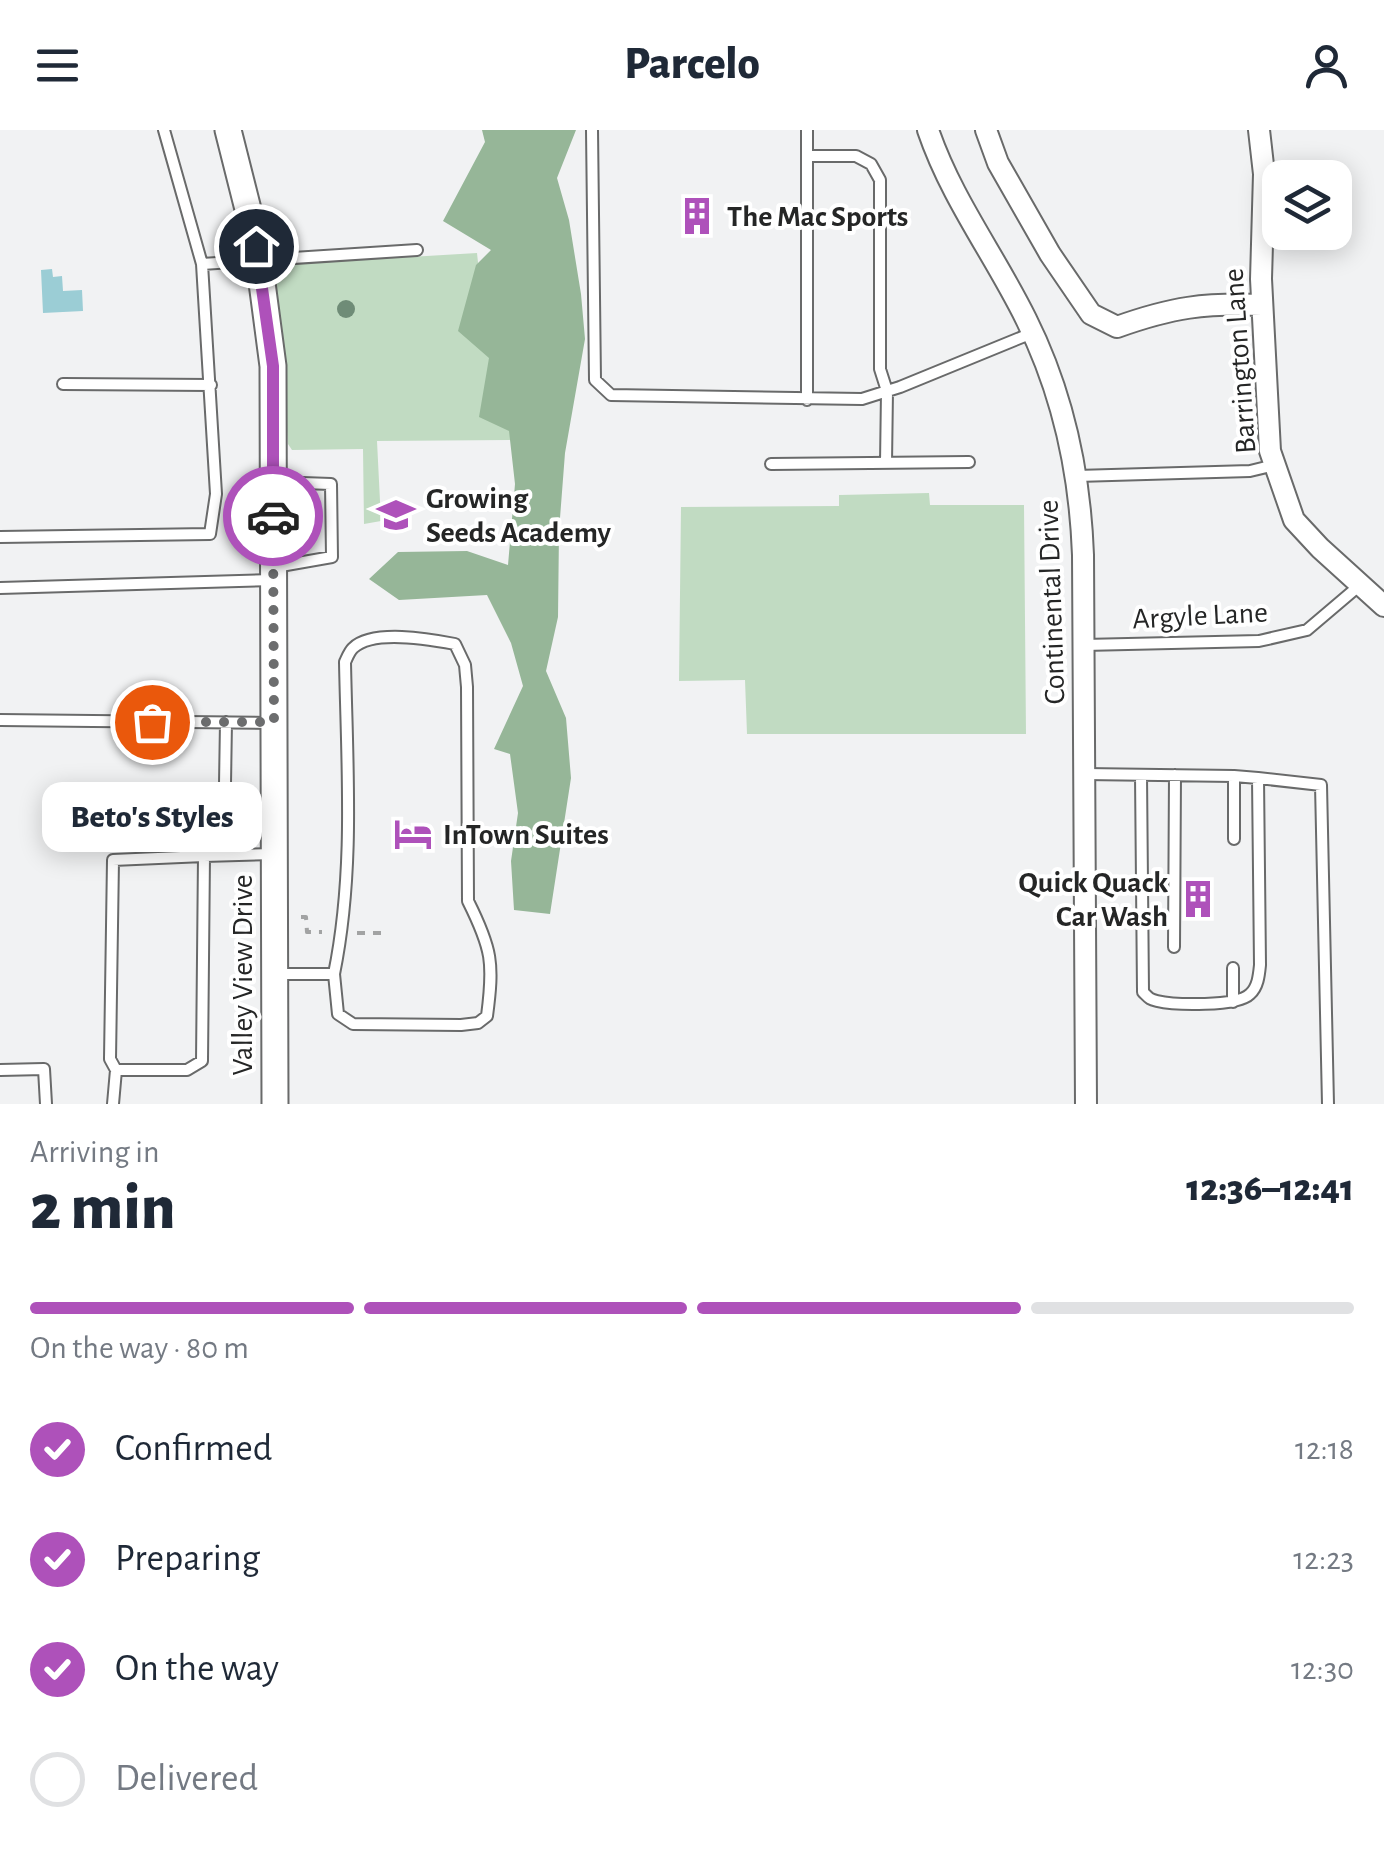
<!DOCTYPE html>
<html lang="en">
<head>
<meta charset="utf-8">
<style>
	body { margin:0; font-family:"Alegreya Sans",sans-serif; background:#f6f6f7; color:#1f2937; height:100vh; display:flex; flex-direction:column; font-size:38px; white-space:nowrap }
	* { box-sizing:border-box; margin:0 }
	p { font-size:32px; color:#747a83 }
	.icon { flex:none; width:55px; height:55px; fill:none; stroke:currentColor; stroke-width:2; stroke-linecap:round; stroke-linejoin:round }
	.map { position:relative; height:974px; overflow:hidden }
	.side { display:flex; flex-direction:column; background:#fff; flex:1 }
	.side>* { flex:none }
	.controls { position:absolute; left:1262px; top:30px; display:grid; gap:20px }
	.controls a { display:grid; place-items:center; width:90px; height:90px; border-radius:20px; background:#fff; box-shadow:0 5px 25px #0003; font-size:50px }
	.pin { position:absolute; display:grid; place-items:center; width:85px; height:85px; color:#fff; margin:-42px; border:5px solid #fff; border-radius:50%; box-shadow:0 2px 10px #0007 }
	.courier { position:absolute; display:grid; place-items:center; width:100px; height:100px; margin:-50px; border:8px solid #ae51ba; border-radius:50%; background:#fff; color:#222; box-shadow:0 2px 12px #0007 }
	.bubble { position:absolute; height:70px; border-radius:20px; background:#fff; box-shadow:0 5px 25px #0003; font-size:32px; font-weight:800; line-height:70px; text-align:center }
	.headline em { font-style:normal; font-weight:800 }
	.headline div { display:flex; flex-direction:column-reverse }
	.headline { display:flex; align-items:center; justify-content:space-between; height:170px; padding:0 30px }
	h1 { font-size:65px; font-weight:800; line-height:75px }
	.bar { display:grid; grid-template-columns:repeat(4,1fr); gap:15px 10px; align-content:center; height:120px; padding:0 30px }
	.bar i { height:12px; border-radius:8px; background:#e0e1e3 }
	.bar .active { background:#ae51ba }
	.bar p { grid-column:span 4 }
	ol { padding:0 30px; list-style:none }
	li { display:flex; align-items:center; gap:30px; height:110px }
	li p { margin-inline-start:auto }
	li .icon { padding:10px; border-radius:50%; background:#ae51ba; color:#fff; stroke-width:4 }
	li:last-child { color:#747a83 }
	li i { width:55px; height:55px; border:5px solid #e0e1e3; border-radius:50% }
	header { display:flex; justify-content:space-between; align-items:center; height:130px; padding:0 30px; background:#fff; font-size:45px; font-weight:800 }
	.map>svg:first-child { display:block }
	.green { fill:#c1dbc2 }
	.forest { fill:#96b698 }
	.water { fill:#9bcdd5 }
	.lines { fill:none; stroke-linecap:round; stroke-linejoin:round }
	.service-casing { stroke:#696a6a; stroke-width:14 }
	.minor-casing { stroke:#696a6a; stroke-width:24 }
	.tertiary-casing { stroke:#696a6a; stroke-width:29 }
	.path { stroke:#a2a3a3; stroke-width:4; stroke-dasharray:8 8; stroke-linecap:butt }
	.service { stroke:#fff; stroke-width:10 }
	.minor { stroke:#fff; stroke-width:20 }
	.tertiary { stroke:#fff; stroke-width:25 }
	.tree { fill:#6f8c77 }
	.done { stroke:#6c6d6e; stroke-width:10; stroke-dasharray:0 18 }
	.route { stroke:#ae51ba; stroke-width:12 }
	.labels { text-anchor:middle; stroke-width:8; stroke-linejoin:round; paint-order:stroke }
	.poi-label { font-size:30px; font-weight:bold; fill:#252626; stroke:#fff; text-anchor:start }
	.street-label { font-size:30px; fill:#252626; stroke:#fff }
</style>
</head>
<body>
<header><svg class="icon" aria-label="menu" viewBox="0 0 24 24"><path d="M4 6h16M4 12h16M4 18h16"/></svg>Parcelo<svg class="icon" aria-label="person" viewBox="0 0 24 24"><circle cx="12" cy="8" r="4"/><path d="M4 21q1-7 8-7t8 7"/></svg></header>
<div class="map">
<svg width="1384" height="974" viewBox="0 0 1384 974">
	<rect width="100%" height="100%" fill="#f1f2f3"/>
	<path class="green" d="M477,123L483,179L515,310L377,311L381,391L364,394L363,319L292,320L288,314L275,135Z
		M929,363L930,375H1024L1026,604H747L745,550L679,551L681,377L839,376V365Z"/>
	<path class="forest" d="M482,0H576L557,48L569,90L581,164L585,209L565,323L559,401L558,487L546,541L566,588L571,648L550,784L514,780L511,731L518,683L510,624L494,619L523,556L511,513L487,465L399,470L369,449L398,422L467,421L508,435L515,354L509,301L479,287L489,228L458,201L476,135L491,120L443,91L485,12Z"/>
	<path class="water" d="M52,139L53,147L62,146L63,161L82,160L83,181L43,183L41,140Z"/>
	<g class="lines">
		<g class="service-casing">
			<path id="service" d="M592,0L595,250L611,265L862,269L900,257L1032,203
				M807,0V270
				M807,26H856L871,34L880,50V239L887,261L886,333
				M202,134L417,120
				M63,254L211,255
				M771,334L969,332
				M1077,346L1250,341L1275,335
				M274,352L331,354L332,427L275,437
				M0,407L210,404L216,364L202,134L164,0
				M0,458L273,450
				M1084,515L1259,511L1307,500L1360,455
				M0,590L273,593
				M1085,644L1234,646L1258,648L1260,835C1259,845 1258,857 1250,864C1237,877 1174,875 1157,871C1149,869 1149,868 1143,862L1141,645
				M1258,648L1321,655L1328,974
				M225,654L226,592
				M1234,709V646
				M204,726L273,724
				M1174,817L1175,645
				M276,844H334C355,741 347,636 345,532C347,528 349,522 353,518C373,499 429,509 455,514L465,535L467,557L468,771C492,819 494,833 487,886L478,893L461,895L353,894L338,884L334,844
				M1233,872V838
				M0,940L44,939L46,974
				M113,974L116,940L110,929L113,730L204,726L202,931L187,940H116"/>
		</g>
		<g class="minor-casing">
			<path id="minor" d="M928,0C952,70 994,124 1026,189C1063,263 1080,343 1083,425L1086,974
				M986,0L998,33L1050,124L1091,184L1117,197C1173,177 1204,173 1262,175
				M1259,0L1264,44L1261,149L1270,321L1294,390L1320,418L1384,476"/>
		</g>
		<g class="tertiary-casing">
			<path id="tertiary" d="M228,0L257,115L273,236L275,974"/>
		</g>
		<path class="path" d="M301,787H306L307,802H322
			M357,803H389"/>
		<use href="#service" class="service"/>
		<use href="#minor" class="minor"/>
		<use href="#tertiary" class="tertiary"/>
	</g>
	<circle class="tree" cx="346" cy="179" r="9"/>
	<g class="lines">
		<path class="done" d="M152,592H274L273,386"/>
		<path class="route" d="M256,116L273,236V386"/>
	</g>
	<defs>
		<g id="building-bare" transform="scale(3)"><path d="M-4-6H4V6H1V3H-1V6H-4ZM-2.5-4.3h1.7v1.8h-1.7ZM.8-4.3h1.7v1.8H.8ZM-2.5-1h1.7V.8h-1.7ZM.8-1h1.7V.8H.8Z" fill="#ae51ba" stroke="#fff" stroke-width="2.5" paint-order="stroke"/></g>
		<g id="school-bare" transform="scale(3)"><path d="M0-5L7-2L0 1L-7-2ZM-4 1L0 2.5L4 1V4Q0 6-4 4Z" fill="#ae51ba" stroke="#fff" stroke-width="2.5" paint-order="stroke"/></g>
		<g id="hotel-bare" transform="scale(3)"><path d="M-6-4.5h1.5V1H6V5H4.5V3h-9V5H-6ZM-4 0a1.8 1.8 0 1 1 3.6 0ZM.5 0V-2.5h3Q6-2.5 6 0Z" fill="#ae51ba" stroke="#fff" stroke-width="2.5" paint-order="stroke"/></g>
	</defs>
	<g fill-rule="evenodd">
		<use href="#building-bare" x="697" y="86"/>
		<use href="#school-bare" x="396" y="385"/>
		<use href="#hotel-bare" x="413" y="704"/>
		<use href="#building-bare" x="1198" y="769"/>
	</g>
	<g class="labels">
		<g class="poi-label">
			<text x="727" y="96">The Mac Sports</text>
			<text x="426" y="378">Growing<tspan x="426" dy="34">Seeds Academy</tspan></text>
			<text x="443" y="714">InTown Suites</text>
			<text x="1168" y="762" text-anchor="end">Quick Quack<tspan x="1168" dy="34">Car Wash</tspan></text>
		</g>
		<g class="street-label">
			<text transform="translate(1239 231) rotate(-94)" y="10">Barrington Lane</text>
			<text transform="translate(1051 472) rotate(-92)" y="10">Continental Drive</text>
			<text transform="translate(1200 485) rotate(-3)" y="10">Argyle Lane</text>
			<text transform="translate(242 845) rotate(-90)" y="10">Valley View Drive</text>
		</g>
	</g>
</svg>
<div class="controls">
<a><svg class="icon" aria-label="layers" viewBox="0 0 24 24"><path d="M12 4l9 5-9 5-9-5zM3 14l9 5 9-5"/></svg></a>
</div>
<div class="pin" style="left:152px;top:592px;background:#ea580c"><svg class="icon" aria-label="bag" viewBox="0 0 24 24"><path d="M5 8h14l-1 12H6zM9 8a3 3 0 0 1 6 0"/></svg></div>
<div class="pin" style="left:256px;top:116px;background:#1f2937"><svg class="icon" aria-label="home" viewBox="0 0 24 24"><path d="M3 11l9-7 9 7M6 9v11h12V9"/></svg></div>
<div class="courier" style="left:273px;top:386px"><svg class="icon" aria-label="car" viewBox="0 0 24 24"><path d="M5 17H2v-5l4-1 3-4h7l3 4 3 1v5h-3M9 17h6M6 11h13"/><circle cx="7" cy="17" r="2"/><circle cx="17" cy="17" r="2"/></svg></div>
<div class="bubble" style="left:42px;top:652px;width:220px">Beto's Styles</div>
</div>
<section class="side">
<div class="headline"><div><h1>2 min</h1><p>Arriving in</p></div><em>12:36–12:41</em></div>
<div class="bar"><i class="active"></i><i class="active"></i><i class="active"></i><i></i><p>On the way · 80 m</p></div>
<ol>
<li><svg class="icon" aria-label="check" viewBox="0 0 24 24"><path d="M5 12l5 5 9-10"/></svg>Confirmed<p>12:18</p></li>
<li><svg class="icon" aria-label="check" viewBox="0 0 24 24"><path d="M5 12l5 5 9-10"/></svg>Preparing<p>12:23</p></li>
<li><svg class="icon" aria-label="check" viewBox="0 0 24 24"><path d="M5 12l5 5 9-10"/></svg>On the way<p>12:30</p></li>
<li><i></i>Delivered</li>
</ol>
</section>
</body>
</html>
